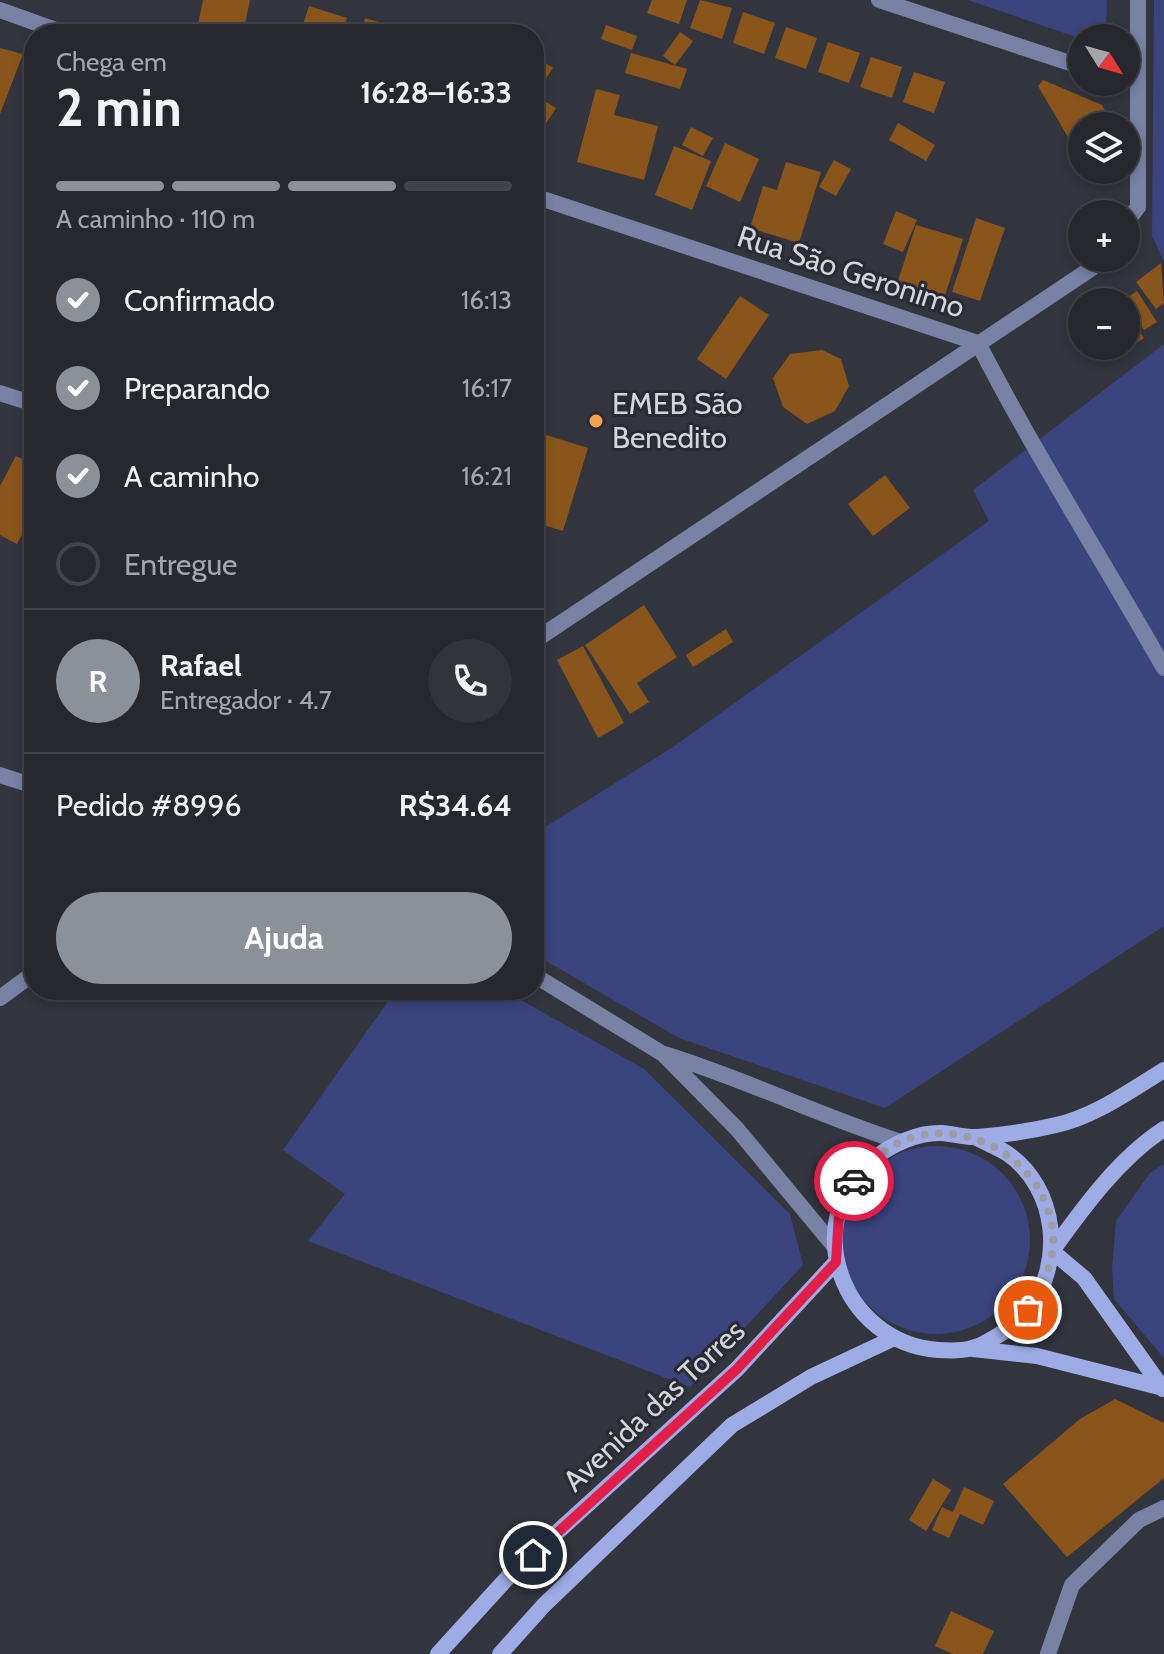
<!DOCTYPE html>
<html lang="pt">
<head>
<meta charset="utf-8">
<style>
	body { margin:0; font-family:Cabin,sans-serif; background:#32343a; color:#f1f3f6; height:100vh; display:flex; flex-direction:column; font-size:30px; white-space:nowrap }
	* { box-sizing:border-box; margin:0 }
	p { font-size:26px; color:#a4a6aa }
	.icon { flex:none; width:44px; height:44px; fill:none; stroke:currentColor; stroke-width:2; stroke-linecap:round; stroke-linejoin:round }
	.map { position:relative; flex:1; overflow:hidden }
	.drawer { position:absolute; left:24px; top:24px; width:520px; height:976px; display:flex; flex-direction:column; background:#26282e; border-radius:32px; box-shadow:0 4px 12px #0003,0 0 0 2px #42444a }
	.drawer>* { flex:none }
	.needle { width:52px; rotate:127deg }
	.fabs { position:absolute; left:1068px; top:24px; display:grid; gap:16px }
	.fabs a { display:grid; place-items:center; width:72px; height:72px; border-radius:50%; background:#26282e; box-shadow:0 4px 12px #0003,0 0 0 2px #42444a; font-size:40px }
	.pin { position:absolute; display:grid; place-items:center; width:68px; height:68px; color:#fff; margin:-34px; border:4px solid #fff; border-radius:50%; box-shadow:0 2px 8px #0007 }
	.courier { position:absolute; display:grid; place-items:center; width:80px; height:80px; margin:-40px; border:6px solid #e11d48; border-radius:50%; background:#fff; color:#222; box-shadow:0 2px 10px #0007 }
	.summary em { font-style:normal; font-weight:700 }
	.summary div { display:flex; flex-direction:column-reverse }
	.summary { display:flex; align-items:center; justify-content:space-between; height:136px; padding:0 32px }
	h1 { font-size:52px; font-weight:700; line-height:60px }
	.bar { display:grid; grid-template-columns:repeat(4,1fr); gap:12px 8px; align-content:center; height:96px; padding:0 32px }
	.bar i { height:10px; border-radius:6px; background:#42444a }
	.bar .current { background:#8c9099 }
	.bar p { grid-column:span 4 }
	.line { display:flex; align-items:center; gap:20px; padding:0 32px; border-top:2px solid #42444a }
	.line div { flex:1 }
	.round { display:grid; place-items:center; flex:none; width:84px; height:84px; border-radius:42px; background:#32343a }
	ol { padding:0 32px; list-style:none }
	li { display:flex; align-items:center; gap:24px; height:88px }
	li p { margin-inline-start:auto }
	li .icon { padding:8px; border-radius:50%; background:#8c9099; color:#fff; stroke-width:4 }
	li:last-child { color:#a4a6aa }
	li i { width:44px; height:44px; border:4px solid #42444a; border-radius:50% }
	.button { display:flex; gap:16px; margin-top:auto; padding:16px 32px }
	.button a { flex:1; height:92px; border-radius:48px; background:#8c9099; color:#fff; font-size:32px; font-weight:700; line-height:92px; text-align:center }
	.map>svg:first-child { display:block }
	.green { fill:#3a457e }
	.building { fill:#89551b }
	.lines { fill:none; stroke-linecap:round; stroke-linejoin:round }
	.street { stroke:#7882a5; stroke-width:16 }
	.secondary { stroke:#9eace5; stroke-width:16 }
	.done { stroke:#9b9da4; stroke-width:8; stroke-dasharray:0 14.4 }
	.route { stroke:#e11d48; stroke-width:10 }
	.poi-dot { fill:#f6a248; stroke:#282b34; stroke-width:3 }
	.labels { text-anchor:middle; stroke-width:6; stroke-linejoin:round; paint-order:stroke }
	.street-label { font-size:30px; fill:#d4d5db; stroke:#282b34 }
	.poi-label { font-size:30px; fill:#d4d5db; stroke:#282b34; text-anchor:start }
</style>
</head>
<body>
<div class="map">
<svg width="1164" height="1654" viewBox="0 0 1164 1654">
	<rect width="100%" height="100%" fill="#32353e"/>
	<path class="green" d="M968,0H1107L1106,28L1102,38L1082,39Z
		M1154,0H1164V261L1152,236Z
		M1164,344V926L885,1108L679,1038L534,954V834L673,747L989,521L973,490Z
		M396,990H503L644,1069L790,1214L803,1265L690,1387L308,1241L345,1194L283,1150Z
		M842 1240a94 94 0 1 1 188 0a94 94 0 1 1-188 0Z
		M1164,1164V1358L1114,1299L1112,1268L1116,1221L1150,1173Z"/>
	<path class="building" d="M203,0H250L243,34H196Z
		M652,0H687L679,24L647,13Z
		M700,0L732,8L722,39L690,28Z
		M309,6L347,18L342,34H300Z
		M743,12L775,23L764,54L733,43Z
		M365,18L406,30L405,34H360Z
		M606,25L637,36L632,50L601,39Z
		M786,27L817,38L806,69L775,58Z
		M680,32L693,41L675,65L663,56Z
		M828,42L860,53L849,83L818,72Z
		M0,48L23,54L0,114Z
		M631,53L687,69L680,89L625,73Z
		M871,57L902,67L892,98L860,87Z
		M541,60L553,68L535,95L556,108L534,142V70Z
		M914,72L945,82L934,113L903,102Z
		M1043,80L1102,105L1106,112V126H1082V161L1038,86Z
		M596,89L620,95L614,115L658,126L644,180L577,162Z
		M898,123L935,145L926,161L889,140Z
		M691,127L713,138L703,156L682,145Z
		M725,143L759,159L740,202L706,186Z
		M674,146L711,161L692,210L655,195Z
		M834,160L851,169L836,196L819,187Z
		M786,162L821,172L799,243L750,228L763,186L777,190Z
		M896,211L917,220L903,252L883,244Z
		M976,218L1005,228L980,301L952,292Z
		M916,225L963,239L943,302L896,287Z
		M1161,263L1164,303L1156,309L1136,282Z
		M1137,291L1157,322L1144,330L1124,300Z
		M740,296L769,315L726,379L697,359Z
		M1126,309L1144,338L1119,354L1114,346H1126Z
		M822,350L841,359L849,386L835,411L807,424L783,407L773,378L790,354Z
		M543,434L588,448L563,531L534,522V462Z
		M16,456L34,465V512L17,544L0,535V486Z
		M885,475L910,508L873,536L848,504Z
		M644,605L677,657L637,683L649,702L630,714L585,645Z
		M726,629L733,642L693,667L686,655Z
		M583,646L624,723L598,738L557,660Z
		M1115,1399L1164,1423V1478L1067,1557L1003,1484L1080,1419Z
		M933,1479L951,1490L926,1531L909,1520Z
		M964,1487L994,1501L983,1525L960,1514L949,1538L932,1530L942,1507L953,1512Z
		M951,1611L994,1631L983,1654H953L935,1646Z"/>
	<g class="lines">
		<path class="street" d="M879,0L1082,67
			M0,10L67,34
			M534,196L978,343C1035,454 1102,559 1164,668
			M1126,223L1138,207V0
			M0,393L34,404
			M534,641L1092,268L1100,258
			M0,775L34,786
			M534,975L663,1054L737,1129L834,1246
			M0,998L34,973
			M664,1054C745,1079 820,1116 901,1142
			M1048,1654L1072,1585L1139,1520L1164,1508"/>
		<path class="secondary" d="M975,1137C985,1143 998,1147 1008,1154C1057,1188 1065,1264 1028,1310C1017,1325 1001,1334 985,1343C970,1351 955,1351 938,1350C842,1343 796,1220 875,1158C892,1144 919,1132 942,1133C954,1134 966,1138 978,1137C1003,1135 1031,1131 1056,1125C1094,1117 1131,1090 1164,1070
			M1052,1251L1084,1278L1163,1389
			M1052,1251C1083,1208 1119,1158 1164,1129
			M973,1349L1037,1356L1159,1387
			M438,1654L510,1575L737,1369L836,1262
			M500,1654L544,1605L732,1425L811,1377L892,1339"/>
	</g>
	<g class="lines">
		<path class="done" d="M854,1181C867,1166 881,1151 900,1142C972,1109 1064,1174 1052,1254C1048,1275 1039,1292 1028,1310"/>
		<path class="route" d="M533,1555L737,1369L836,1262L839,1214L854,1181"/>
	</g>
	<circle class="poi-dot" cx="596" cy="421" r="8"/>
	<g class="labels">
		<g class="street-label">
			<text transform="translate(851 272) rotate(18)" y="10">Rua São Geronimo</text>
			<text transform="translate(654 1406) rotate(-43)" y="10">Avenida das Torres</text>
		</g>
		<g class="poi-label">
			<text x="612" y="414">EMEB São<tspan x="612" dy="34">Benedito</tspan></text>
		</g>
	</g>
</svg>
<div class="fabs">
<a><svg class="needle" viewBox="-14 -14 28 28"><path d="M0-13l5 13h-10z" fill="#e53935"/><path d="M0 13l5-13h-10z" fill="#a4a6aa"/></svg></a>
<a><svg class="icon" aria-label="layers" viewBox="0 0 24 24"><path d="M12 4l9 5-9 5-9-5zM3 14l9 5 9-5"/></svg></a>
<a>+</a>
<a>−</a>
</div>
<div class="pin" style="left:1028px;top:1310px;background:#ea580c"><svg class="icon" aria-label="bag" viewBox="0 0 24 24"><path d="M5 8h14l-1 12H6zM9 8a3 3 0 0 1 6 0"/></svg></div>
<div class="pin" style="left:533px;top:1555px;background:#1f2937"><svg class="icon" aria-label="home" viewBox="0 0 24 24"><path d="M3 11l9-7 9 7M6 9v11h12V9"/></svg></div>
<div class="courier" style="left:854px;top:1181px"><svg class="icon" aria-label="car" viewBox="0 0 24 24"><path d="M5 17H2v-5l4-1 3-4h7l3 4 3 1v5h-3M9 17h6M6 11h13"/><circle cx="7" cy="17" r="2"/><circle cx="17" cy="17" r="2"/></svg></div>
<section class="drawer">
<div class="summary"><div><h1>2 min</h1><p>Chega em</p></div><em>16:28–16:33</em></div>
<div class="bar"><i class="current"></i><i class="current"></i><i class="current"></i><i></i><p>A caminho · 110 m</p></div>
<ol>
<li><svg class="icon" aria-label="check" viewBox="0 0 24 24"><path d="M5 12l5 5 9-10"/></svg>Confirmado<p>16:13</p></li>
<li><svg class="icon" aria-label="check" viewBox="0 0 24 24"><path d="M5 12l5 5 9-10"/></svg>Preparando<p>16:17</p></li>
<li><svg class="icon" aria-label="check" viewBox="0 0 24 24"><path d="M5 12l5 5 9-10"/></svg>A caminho<p>16:21</p></li>
<li><i></i>Entregue</li>
</ol>
<div class="line" style="height:144px"><b class="round" style="background:#8c9099;color:#fff">R</b><div><b>Rafael</b><p>Entregador · 4.7</p></div><a class="round"><svg class="icon" aria-label="phone" viewBox="0 0 24 24"><path d="M5 4h4l2 5-3 2q2 4 5 5l2-3 5 2v4C11 20 4 13 5 4z"/></svg></a></div>
<div class="line" style="height:104px"><div>Pedido #8996</div><b>R$34.64</b></div>
<div class="button"><a>Ajuda</a></div>
</section>
</div>
</body>
</html>
